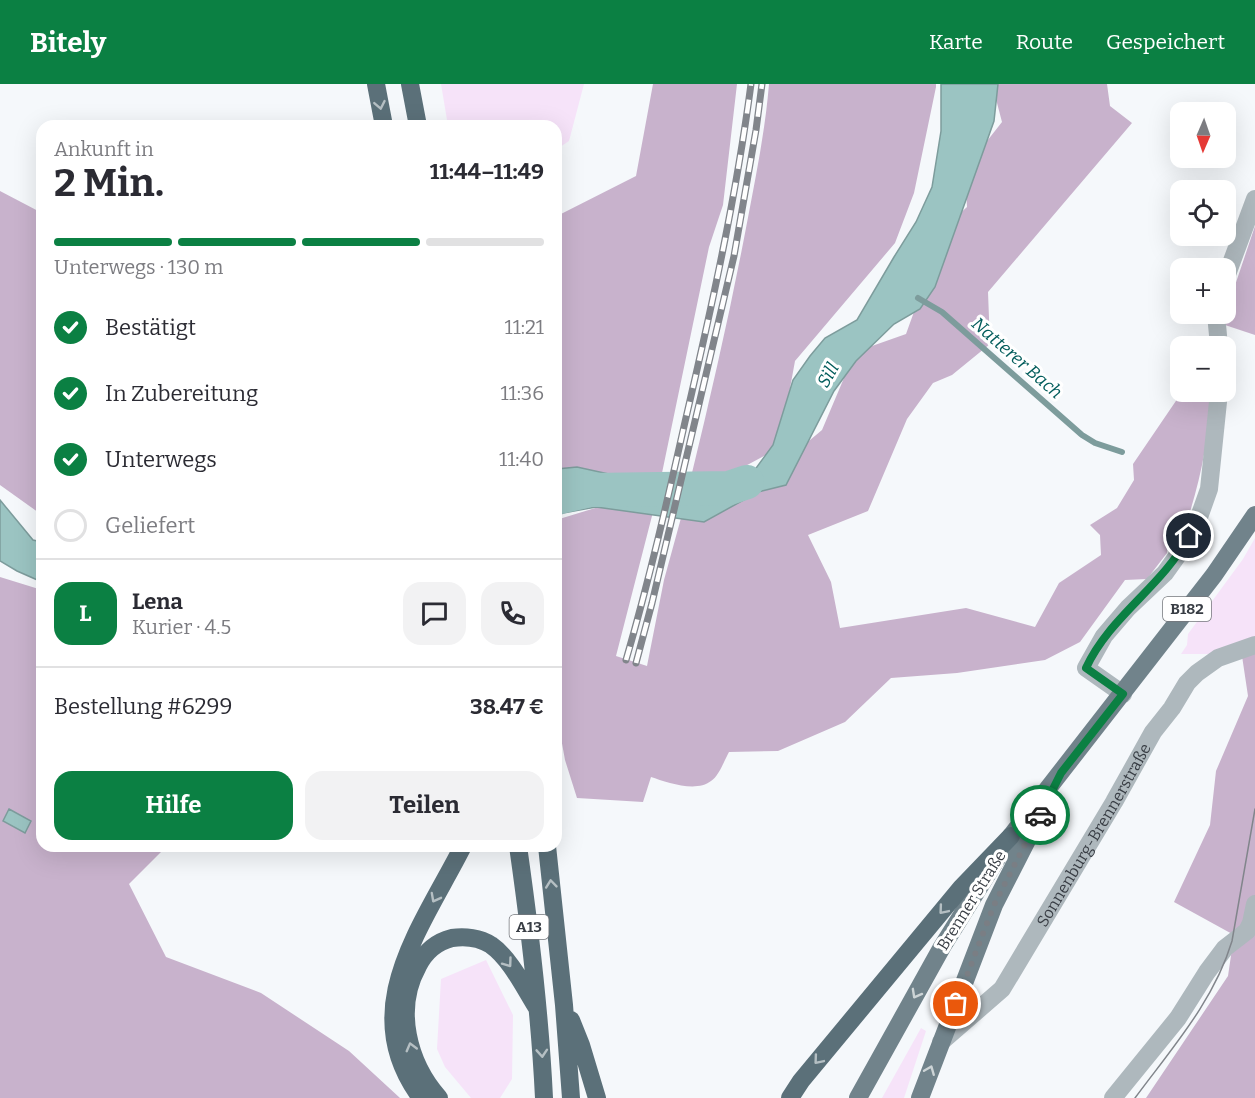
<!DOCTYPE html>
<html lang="de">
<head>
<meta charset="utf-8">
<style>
	body { margin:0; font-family:Bitter,serif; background:#f2f2f3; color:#2b2b33; height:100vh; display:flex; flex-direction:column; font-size:22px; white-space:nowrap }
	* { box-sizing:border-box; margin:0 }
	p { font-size:20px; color:#7c7c81 }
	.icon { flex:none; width:33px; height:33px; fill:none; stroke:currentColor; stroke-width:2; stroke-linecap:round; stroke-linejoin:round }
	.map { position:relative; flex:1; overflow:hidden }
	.side { position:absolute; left:36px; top:36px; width:526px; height:732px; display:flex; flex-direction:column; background:#fff; border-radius:18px; box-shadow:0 6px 24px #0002 }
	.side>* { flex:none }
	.needle { width:39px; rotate:182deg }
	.controls { position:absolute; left:1170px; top:18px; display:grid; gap:12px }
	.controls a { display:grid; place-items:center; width:66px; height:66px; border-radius:12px; background:#fff; box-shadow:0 6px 24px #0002; font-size:30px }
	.pin { position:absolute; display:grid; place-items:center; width:51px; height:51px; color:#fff; margin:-26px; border:3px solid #fff; border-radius:50%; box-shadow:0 2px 6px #0007 }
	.courier { position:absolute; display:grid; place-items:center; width:60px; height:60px; margin:-30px; border:4px solid #0b8043; border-radius:50%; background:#fff; color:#222; box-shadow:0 2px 8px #0007 }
	.summary em { font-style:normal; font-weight:700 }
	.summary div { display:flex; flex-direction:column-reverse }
	.summary { display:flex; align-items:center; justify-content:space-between; height:102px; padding:0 18px }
	h1 { font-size:39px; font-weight:700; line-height:45px }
	.bar { display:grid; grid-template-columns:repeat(4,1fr); gap:9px 6px; align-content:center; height:72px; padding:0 18px }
	.bar i { height:8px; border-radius:4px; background:#e1e1e2 }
	.bar .selected { background:#0b8043 }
	.bar p { grid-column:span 4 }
	.line { display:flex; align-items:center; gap:15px; padding:0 18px; border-top:2px solid #e1e1e2 }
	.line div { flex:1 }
	.round { display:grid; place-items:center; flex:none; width:63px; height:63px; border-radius:18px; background:#f2f2f3 }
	ol { padding:0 18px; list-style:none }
	li { display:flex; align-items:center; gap:18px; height:66px }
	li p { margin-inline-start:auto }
	li .icon { padding:6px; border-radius:50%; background:#0b8043; color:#fff; stroke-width:4 }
	li:last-child { color:#7c7c81 }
	li i { width:33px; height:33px; border:3px solid #e1e1e2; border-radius:50% }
	.button { display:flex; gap:12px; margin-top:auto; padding:12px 18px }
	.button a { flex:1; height:69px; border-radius:18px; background:#0b8043; color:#fff; font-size:24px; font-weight:700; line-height:69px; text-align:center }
	.button a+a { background:#f2f2f3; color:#2b2b33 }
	header { display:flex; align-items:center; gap:36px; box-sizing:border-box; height:84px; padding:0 30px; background:#0b8043; color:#fff }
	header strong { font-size:28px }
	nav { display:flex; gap:33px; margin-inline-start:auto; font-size:21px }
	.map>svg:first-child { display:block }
	.green { fill:#f6e3f9 }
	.forest { fill:#c8b2cc }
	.water { fill:#9bc4c2; stroke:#7d9c9c; stroke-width:1.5 }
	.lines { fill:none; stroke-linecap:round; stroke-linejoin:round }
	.stream { stroke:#7d9c9c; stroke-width:6 }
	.river { stroke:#9bc4c2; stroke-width:34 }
	.street { stroke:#aeb8bd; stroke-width:18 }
	.primary { stroke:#71838b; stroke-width:18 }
	.highway { stroke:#5b7079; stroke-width:18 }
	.tram { stroke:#81858b; stroke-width:1.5 }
	.rail-casing { stroke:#81858b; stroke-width:7 }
	.rail { stroke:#fff; stroke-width:4.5; stroke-dasharray:14; stroke-linecap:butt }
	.oneway { stroke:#b5bfc3 }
	.oneway2 { stroke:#cdd4d6 }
	.done { stroke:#7a7e84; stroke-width:6; stroke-dasharray:0 10.8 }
	.route { stroke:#0b8043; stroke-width:8 }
	.labels { text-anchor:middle; stroke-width:6; stroke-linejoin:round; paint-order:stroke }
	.shield { fill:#fff; stroke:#74777c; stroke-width:1.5 }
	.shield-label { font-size:15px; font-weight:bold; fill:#383d44 }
	.street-label { font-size:16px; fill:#383d44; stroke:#fff }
	.water-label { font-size:18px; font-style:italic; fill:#035d5c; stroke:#fff }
</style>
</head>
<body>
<header>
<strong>Bitely</strong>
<nav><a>Karte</a><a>Route</a><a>Gespeichert</a></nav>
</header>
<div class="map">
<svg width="1255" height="1014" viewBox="0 0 1255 1014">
	<rect width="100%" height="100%" fill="#f5f8fb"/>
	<path class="green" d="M441,0H584L569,57L557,65L556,42H448Z
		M1255,454V556L1215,570H1181L1187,561L1188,550L1243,475Z
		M486,876L513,931L512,995L500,1014H471L445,983L437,965L441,895Z
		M921,944L926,947L904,1014H882Z"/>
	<path class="forest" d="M653,0H737L723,121L709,163L662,389L557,390V132L636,92Z
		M769,0H936V3L914,109L895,159L795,277L779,364L708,402L691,393C711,311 730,228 746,144C755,96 765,49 769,0Z
		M992,0H1107L1110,22L1132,39L988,208L990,260L952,291L933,299L907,335L868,427L808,451L831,498L840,544L966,524L1035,543L1059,499L1101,471L1100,451L1090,441L1117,424L1134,396L1133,380L1182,308H1212C1209,353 1200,400 1185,443L1169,449L1167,469L1147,495L1125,496L1080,558L1045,576L957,589L891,594L845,638L778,667L729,668C724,677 719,692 711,697C696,709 666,698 651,693L643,718L577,714L565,676L557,632L556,436L605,421L653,428L616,572L647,582L664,496L681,434L754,403L822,346L855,268L906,250L924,200L922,164L967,123L965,85L1002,38Z
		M0,107L42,129V431L0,401Z
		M1255,142V251L1222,240Z
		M0,493L42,506V762H167L129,800L166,873L261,909L349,967L400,1014H0Z
		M1255,569V1014H1146L1228,892L1234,851L1174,818L1210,741L1216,687L1248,612L1242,572Z"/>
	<path class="water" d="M941,0H998L994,37L935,203L920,225L894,240L856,277L834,307L786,401L758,408L704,438L596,423L563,429L557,432V385L577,383L686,407L726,401L754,387L773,361L793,296L810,272L825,254L857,236L894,173L916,138L932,103L941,47Z
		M0,416L33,456L42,458V498L17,487L0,477Z
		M9,725L31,737L25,749L3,737Z"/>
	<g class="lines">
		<path class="stream" d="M918,214L942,228L1082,351L1095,359L1122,368"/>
		<path class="river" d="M556,414L590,406L729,404L747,398"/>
		<g class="street">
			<path d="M1226,193L1255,115"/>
			<path d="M1216,230L1219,262"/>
			<path d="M1123,610L1086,584L1104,552L1128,524L1165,489L1180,468L1198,436L1209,405L1219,308"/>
			<path id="s1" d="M941,958L1002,905L1114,718L1153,648L1172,624L1187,599L1197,589L1218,574L1255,561"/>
			<path d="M1113,1014L1178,934L1207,888L1225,864L1247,847L1251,839L1255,820"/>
		</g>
		<path class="primary" d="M858,1014L942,863L1011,752L1214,491L1255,431
			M920,1014L994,821L1043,725"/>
		<path class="highway" d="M376,0L384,42
			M410,0L418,42
			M518,762C530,846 540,930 544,1014
			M547,762L564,921L571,1014
			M571,936L581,961L597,1014
			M421,1014C355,926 422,843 463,762
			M439,1014C408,979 394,925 418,882C425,868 436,858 452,854C465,852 480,854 491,861C510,874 525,905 537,924
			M790,1014L801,997L961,804L1011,752"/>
		<path class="tram" d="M1135,1014C1172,964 1214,917 1232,857L1255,725"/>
		<g class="rail-casing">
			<path id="rail" d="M626,576C649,497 667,418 685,338C711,226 736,114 751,0
				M636,579L652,519L734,172L756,46L762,0"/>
		</g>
		<use href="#rail" class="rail"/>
	</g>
	<defs><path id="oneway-chevron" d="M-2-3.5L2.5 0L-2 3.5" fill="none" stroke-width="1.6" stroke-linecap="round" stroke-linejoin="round" transform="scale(1.5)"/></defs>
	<g class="oneway">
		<use href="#oneway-chevron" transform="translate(380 21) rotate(79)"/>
		<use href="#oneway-chevron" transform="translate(551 800) rotate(-96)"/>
		<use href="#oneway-chevron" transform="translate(435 814) rotate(118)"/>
		<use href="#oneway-chevron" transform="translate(943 826) rotate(130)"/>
		<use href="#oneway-chevron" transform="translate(508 879) rotate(54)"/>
		<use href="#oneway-chevron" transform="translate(411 963) rotate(-105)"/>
		<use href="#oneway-chevron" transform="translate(542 969) rotate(86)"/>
		<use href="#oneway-chevron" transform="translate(818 976) rotate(130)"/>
	</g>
	<g class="oneway2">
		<use href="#oneway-chevron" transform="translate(916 910) rotate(119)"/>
		<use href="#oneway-chevron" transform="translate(930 986) rotate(-68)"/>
	</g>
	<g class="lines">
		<path class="done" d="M956,920L994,821L1040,731"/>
		<path class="route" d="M1040,731L1061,689L1123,610L1086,584C1110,532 1162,503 1189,452"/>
	</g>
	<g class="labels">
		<g class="shield">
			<rect x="1163" y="513" width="48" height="24" rx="4.5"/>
			<rect x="509.5" y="831" width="39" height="24" rx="4.5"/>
		</g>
		<g class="shield-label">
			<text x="1187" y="530">B182</text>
			<text x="529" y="848">A13</text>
		</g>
		<g class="street-label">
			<text dy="6" stroke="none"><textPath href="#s1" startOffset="260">Sonnenburg-Brennerstraße</textPath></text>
			<text transform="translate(971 816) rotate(-58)" y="6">Brenner Straße</text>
		</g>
		<g class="water-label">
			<text transform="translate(1017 274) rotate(41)" y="6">Natterer Bach</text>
			<text transform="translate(828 291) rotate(-60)" y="6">Sill</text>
		</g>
	</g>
</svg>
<div class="controls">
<a><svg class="needle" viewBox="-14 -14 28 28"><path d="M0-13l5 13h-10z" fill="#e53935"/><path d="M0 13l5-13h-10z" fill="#7c7c81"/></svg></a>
<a><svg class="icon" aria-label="locate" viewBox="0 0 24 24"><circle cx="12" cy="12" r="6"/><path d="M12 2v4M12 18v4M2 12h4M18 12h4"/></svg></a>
<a>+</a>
<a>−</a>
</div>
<div class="pin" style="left:956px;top:920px;background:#ea580c"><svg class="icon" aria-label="bag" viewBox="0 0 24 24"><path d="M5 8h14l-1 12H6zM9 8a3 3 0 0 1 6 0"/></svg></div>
<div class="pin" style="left:1189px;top:452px;background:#1f2937"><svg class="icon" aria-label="home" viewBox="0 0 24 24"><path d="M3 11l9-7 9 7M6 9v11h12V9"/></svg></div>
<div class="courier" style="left:1040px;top:731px"><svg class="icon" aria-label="car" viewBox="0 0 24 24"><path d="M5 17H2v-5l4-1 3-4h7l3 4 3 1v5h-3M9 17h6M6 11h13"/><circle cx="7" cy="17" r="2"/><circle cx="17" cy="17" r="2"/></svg></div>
<section class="side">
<div class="summary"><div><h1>2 Min.</h1><p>Ankunft in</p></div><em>11:44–11:49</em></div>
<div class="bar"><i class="selected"></i><i class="selected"></i><i class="selected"></i><i></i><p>Unterwegs · 130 m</p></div>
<ol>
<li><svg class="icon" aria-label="check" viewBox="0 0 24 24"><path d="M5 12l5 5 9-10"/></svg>Bestätigt<p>11:21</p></li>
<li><svg class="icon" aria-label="check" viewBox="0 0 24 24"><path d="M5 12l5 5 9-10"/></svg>In Zubereitung<p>11:36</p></li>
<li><svg class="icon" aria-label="check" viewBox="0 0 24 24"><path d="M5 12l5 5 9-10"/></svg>Unterwegs<p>11:40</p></li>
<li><i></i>Geliefert</li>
</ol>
<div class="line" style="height:108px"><b class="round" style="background:#0b8043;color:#fff">L</b><div><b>Lena</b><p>Kurier · 4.5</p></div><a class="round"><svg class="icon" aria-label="chat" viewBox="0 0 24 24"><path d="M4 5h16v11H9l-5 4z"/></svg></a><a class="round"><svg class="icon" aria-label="phone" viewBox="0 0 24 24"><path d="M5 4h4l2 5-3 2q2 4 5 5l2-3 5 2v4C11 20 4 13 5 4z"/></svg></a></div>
<div class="line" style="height:78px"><div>Bestellung #6299</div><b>38.47 €</b></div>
<div class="button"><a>Hilfe</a><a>Teilen</a></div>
</section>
</div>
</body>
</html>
